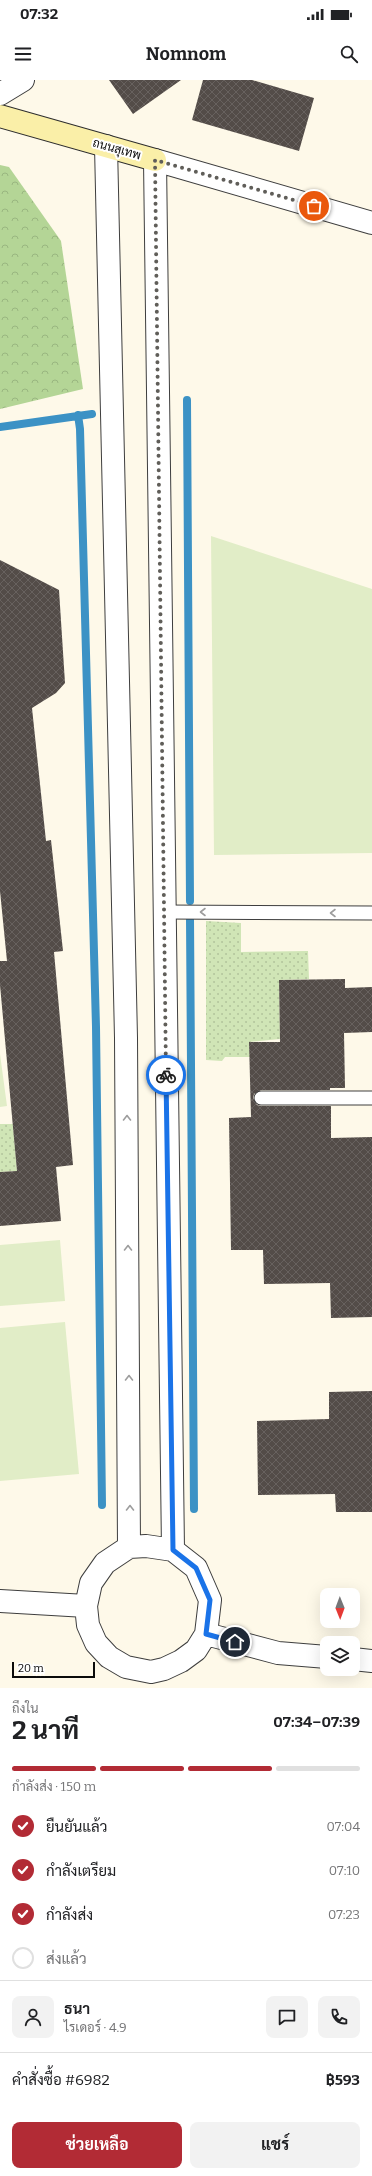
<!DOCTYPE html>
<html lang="th">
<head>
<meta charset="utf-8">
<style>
	body { margin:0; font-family:Bitter,Sarabun,serif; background:#f2f2f2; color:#202124; height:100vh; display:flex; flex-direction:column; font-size:15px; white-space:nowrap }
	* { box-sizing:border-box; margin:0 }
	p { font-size:13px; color:#757577 }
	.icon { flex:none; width:22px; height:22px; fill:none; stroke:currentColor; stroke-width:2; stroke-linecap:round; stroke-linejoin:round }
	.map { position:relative; height:1608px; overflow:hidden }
	.panel { display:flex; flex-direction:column; background:#fff; flex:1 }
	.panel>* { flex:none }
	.needle { width:26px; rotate:179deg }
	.tools { position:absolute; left:320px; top:1508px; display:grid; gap:8px }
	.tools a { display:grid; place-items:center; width:40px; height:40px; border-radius:8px; background:#fff; box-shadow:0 4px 16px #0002; font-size:20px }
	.scale { position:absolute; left:12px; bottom:10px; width:83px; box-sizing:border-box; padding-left:4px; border:2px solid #0b0b0b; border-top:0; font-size:11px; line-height:14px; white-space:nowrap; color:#0b0b0b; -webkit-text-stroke:3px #fff; paint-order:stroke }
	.pin { position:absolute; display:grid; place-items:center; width:34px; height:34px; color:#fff; margin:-17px; border:2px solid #fff; border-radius:50%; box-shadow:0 1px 4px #0007 }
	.courier { position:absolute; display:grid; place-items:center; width:40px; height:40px; margin:-20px; border:3px solid #1a73e8; border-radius:50%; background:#fff; color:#222; box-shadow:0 1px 5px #0007 }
	.summary em { font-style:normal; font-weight:700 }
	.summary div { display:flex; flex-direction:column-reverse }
	.summary { display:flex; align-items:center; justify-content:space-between; height:68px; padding:0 12px }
	h1 { font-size:26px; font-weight:700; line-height:30px }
	.bar { display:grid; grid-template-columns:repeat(4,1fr); gap:6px 4px; align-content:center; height:48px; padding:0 12px }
	.bar i { height:5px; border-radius:3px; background:#e0e0e0 }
	.bar .current { background:#b22b35 }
	.bar p { grid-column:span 4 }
	.line { display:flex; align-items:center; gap:10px; padding:0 12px; border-top:1px solid #e0e0e0 }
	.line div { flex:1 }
	.round { display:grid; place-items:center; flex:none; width:42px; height:42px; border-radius:8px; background:#f2f2f2 }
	ol { padding:0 12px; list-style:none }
	li { display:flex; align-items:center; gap:12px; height:44px }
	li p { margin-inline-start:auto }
	li .icon { padding:4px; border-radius:50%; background:#b22b35; color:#fff; stroke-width:4 }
	li:last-child { color:#757577 }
	li i { width:22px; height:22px; border:2px solid #e0e0e0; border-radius:50% }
	.button { display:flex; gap:8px; margin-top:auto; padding:8px 12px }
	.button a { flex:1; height:46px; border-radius:8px; background:#b22b35; color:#fff; font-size:16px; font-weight:700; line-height:46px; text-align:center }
	.button a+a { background:#f2f2f2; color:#202124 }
	.status { display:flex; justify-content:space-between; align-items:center; height:28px; padding:0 20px; background:#fff; direction:ltr }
	.status svg { height:11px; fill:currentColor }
	header { display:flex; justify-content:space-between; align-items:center; height:52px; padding:0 12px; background:#fff; font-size:18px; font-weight:700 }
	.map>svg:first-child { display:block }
	.grass { fill:url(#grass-dots) }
	.forest { fill:url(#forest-crowns) }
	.pitch { fill:#e1edc7 }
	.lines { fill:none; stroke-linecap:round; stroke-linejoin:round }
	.stream { stroke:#3c92c5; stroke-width:8 }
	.building { fill:url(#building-cross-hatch) }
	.lane-casing { stroke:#3e3e3e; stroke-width:15 }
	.street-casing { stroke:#3e3e3e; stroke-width:24 }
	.secondary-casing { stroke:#2d2d2d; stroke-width:24 }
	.lane { stroke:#fff; stroke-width:13 }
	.street { stroke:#fff; stroke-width:22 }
	.secondary { stroke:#faefa8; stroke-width:22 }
	.oneway { stroke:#9d9d9d }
	.done { stroke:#605e59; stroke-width:4; stroke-dasharray:0 7.2 }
	.route { stroke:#1a73e8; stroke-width:5 }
	.labels { text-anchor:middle; stroke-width:4; stroke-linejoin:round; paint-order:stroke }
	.street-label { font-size:12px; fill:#0b0b0b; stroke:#fff }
</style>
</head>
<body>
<div class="status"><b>07:32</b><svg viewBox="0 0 49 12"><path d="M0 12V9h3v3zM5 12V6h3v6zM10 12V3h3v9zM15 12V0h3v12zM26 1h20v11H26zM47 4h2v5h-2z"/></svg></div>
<header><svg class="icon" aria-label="menu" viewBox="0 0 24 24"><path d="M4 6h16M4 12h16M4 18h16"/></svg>Nomnom<svg class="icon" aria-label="search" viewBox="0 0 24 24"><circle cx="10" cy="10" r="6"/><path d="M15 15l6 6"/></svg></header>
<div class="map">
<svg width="372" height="1608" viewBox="0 0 372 1608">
	<defs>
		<pattern id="grass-dots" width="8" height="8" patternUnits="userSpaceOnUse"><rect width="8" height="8" fill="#d0e5b6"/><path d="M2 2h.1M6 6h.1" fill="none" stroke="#b1c39b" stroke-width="1.8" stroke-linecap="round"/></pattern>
		<pattern id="forest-crowns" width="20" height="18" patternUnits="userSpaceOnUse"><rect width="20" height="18" fill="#b4d596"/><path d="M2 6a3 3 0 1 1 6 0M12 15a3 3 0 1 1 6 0" fill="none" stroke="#99b680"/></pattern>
		<pattern id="building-cross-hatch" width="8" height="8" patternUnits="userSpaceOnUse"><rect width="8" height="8" fill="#534c48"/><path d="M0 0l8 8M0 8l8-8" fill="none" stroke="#67615e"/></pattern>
	</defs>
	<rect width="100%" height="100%" fill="#fef9e9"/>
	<path class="grass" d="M206,841L241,843V872L308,871L309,899L279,900L280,959L249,962L250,977H225L222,981L206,980Z
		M0,1044H13L17,1091L0,1092Z"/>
	<path class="forest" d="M0,85L9,87L61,161L83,309L0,329Z"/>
	<path class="pitch" d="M211,456L372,509V773L214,775Z
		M0,974L7,1026L0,1027Z
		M60,1160L65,1221L0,1226V1165Z
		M65,1242L79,1394L0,1401V1248Z"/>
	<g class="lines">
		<path class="stream" d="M187,320L190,821
			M78,335L80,349L96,947L102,1425
			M0,347L92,334
			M190,838L194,1429"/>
	</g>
	<path class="building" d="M109,0H181L133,34Z
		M203,0H252L314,18L299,71L192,40Z
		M0,480L59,510L65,603L56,613L32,628L46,761L51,760L63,871L54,872L73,1085L56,1087L61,1141L0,1146V1092L17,1091L0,905V881H7L0,811Z
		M345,899V908L372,907V952L344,953L345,1008H330V1010H261L254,1014L253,1018L257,1025L261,1026H331V1058L372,1057V1237L331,1238L330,1203L264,1204L263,1170H231L229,1038L251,1037L249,962H280L279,900Z
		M372,1311V1432H336L335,1414L258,1415L257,1341L329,1339V1312Z"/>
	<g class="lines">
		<g class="lane-casing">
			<path id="lane" d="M165,832L372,833
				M261,1018H372"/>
		</g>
		<g class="street-casing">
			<path id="street" d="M0,14L23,0
				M106,66L126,958L129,1467
				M146,1466L173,1470L196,1488L210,1520L206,1554L196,1570L181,1581L164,1589L151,1592L126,1587L109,1577L96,1563L88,1545L86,1526L91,1503L105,1483L129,1467Z
				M173,1470L155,80L372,143
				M0,1521L86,1526
				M206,1554L278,1573L327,1577
				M353,1579L372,1581"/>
		</g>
		<g class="secondary-casing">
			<path id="secondary" d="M0,36L155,80"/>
		</g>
		<use href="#lane" class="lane"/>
		<use href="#street" class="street"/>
		<use href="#secondary" class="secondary"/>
	</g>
	<defs><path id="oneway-chevron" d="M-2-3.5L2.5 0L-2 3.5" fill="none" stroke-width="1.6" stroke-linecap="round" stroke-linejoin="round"/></defs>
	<g class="oneway">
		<use href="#oneway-chevron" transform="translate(203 832) rotate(-180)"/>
		<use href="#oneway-chevron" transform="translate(333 833) rotate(-180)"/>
		<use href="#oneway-chevron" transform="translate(127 1038) rotate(-90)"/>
		<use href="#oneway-chevron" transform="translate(128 1168) rotate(-90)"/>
		<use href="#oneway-chevron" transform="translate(129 1298) rotate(-90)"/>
		<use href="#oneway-chevron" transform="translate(130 1428) rotate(-90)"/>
	</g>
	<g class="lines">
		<path class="done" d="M166,995L155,80L314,126"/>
		<path class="route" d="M166,995L173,1470L196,1488L210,1520L206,1554L235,1562"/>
	</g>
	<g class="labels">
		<g class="street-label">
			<text transform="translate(117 69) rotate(16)" y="4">ถนนสุเทพ</text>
		</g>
	</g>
</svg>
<div class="tools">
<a><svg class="needle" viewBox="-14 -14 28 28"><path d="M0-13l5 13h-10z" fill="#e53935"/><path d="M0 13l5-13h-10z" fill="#757577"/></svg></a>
<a><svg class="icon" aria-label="layers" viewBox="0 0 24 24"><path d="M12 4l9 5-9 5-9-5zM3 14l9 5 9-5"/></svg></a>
</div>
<div class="scale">20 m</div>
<div class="pin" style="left:314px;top:126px;background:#ea580c"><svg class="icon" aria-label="bag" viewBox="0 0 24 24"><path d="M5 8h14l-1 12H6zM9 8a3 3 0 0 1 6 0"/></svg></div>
<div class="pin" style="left:235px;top:1562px;background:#1f2937"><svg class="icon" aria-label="home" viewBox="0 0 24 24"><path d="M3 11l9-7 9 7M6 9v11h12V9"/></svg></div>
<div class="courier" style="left:166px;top:995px"><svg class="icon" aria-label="bike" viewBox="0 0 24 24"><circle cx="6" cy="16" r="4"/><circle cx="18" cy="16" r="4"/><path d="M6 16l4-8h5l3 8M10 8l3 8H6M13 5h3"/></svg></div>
</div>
<section class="panel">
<div class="summary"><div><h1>2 นาที</h1><p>ถึงใน</p></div><em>07:34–07:39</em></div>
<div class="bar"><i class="current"></i><i class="current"></i><i class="current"></i><i></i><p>กำลังส่ง · 150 m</p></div>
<ol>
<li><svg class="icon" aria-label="check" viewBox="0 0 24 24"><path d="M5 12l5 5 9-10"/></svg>ยืนยันแล้ว<p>07:04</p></li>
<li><svg class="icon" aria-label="check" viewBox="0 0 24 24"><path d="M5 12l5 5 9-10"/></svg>กำลังเตรียม<p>07:10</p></li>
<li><svg class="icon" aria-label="check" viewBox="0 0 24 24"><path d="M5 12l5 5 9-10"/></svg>กำลังส่ง<p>07:23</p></li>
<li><i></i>ส่งแล้ว</li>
</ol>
<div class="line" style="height:72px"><a class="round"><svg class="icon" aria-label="person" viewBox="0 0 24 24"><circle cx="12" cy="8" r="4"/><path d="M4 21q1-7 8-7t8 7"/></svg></a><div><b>ธนา</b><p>ไรเดอร์ · 4.9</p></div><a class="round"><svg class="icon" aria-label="chat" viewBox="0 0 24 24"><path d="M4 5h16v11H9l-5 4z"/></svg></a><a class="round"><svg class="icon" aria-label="phone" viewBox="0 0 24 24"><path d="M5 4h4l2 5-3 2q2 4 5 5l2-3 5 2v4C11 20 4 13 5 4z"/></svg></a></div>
<div class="line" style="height:52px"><div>คำสั่งซื้อ #6982</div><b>฿593</b></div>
<div class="button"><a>ช่วยเหลือ</a><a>แชร์</a></div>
</section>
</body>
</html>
